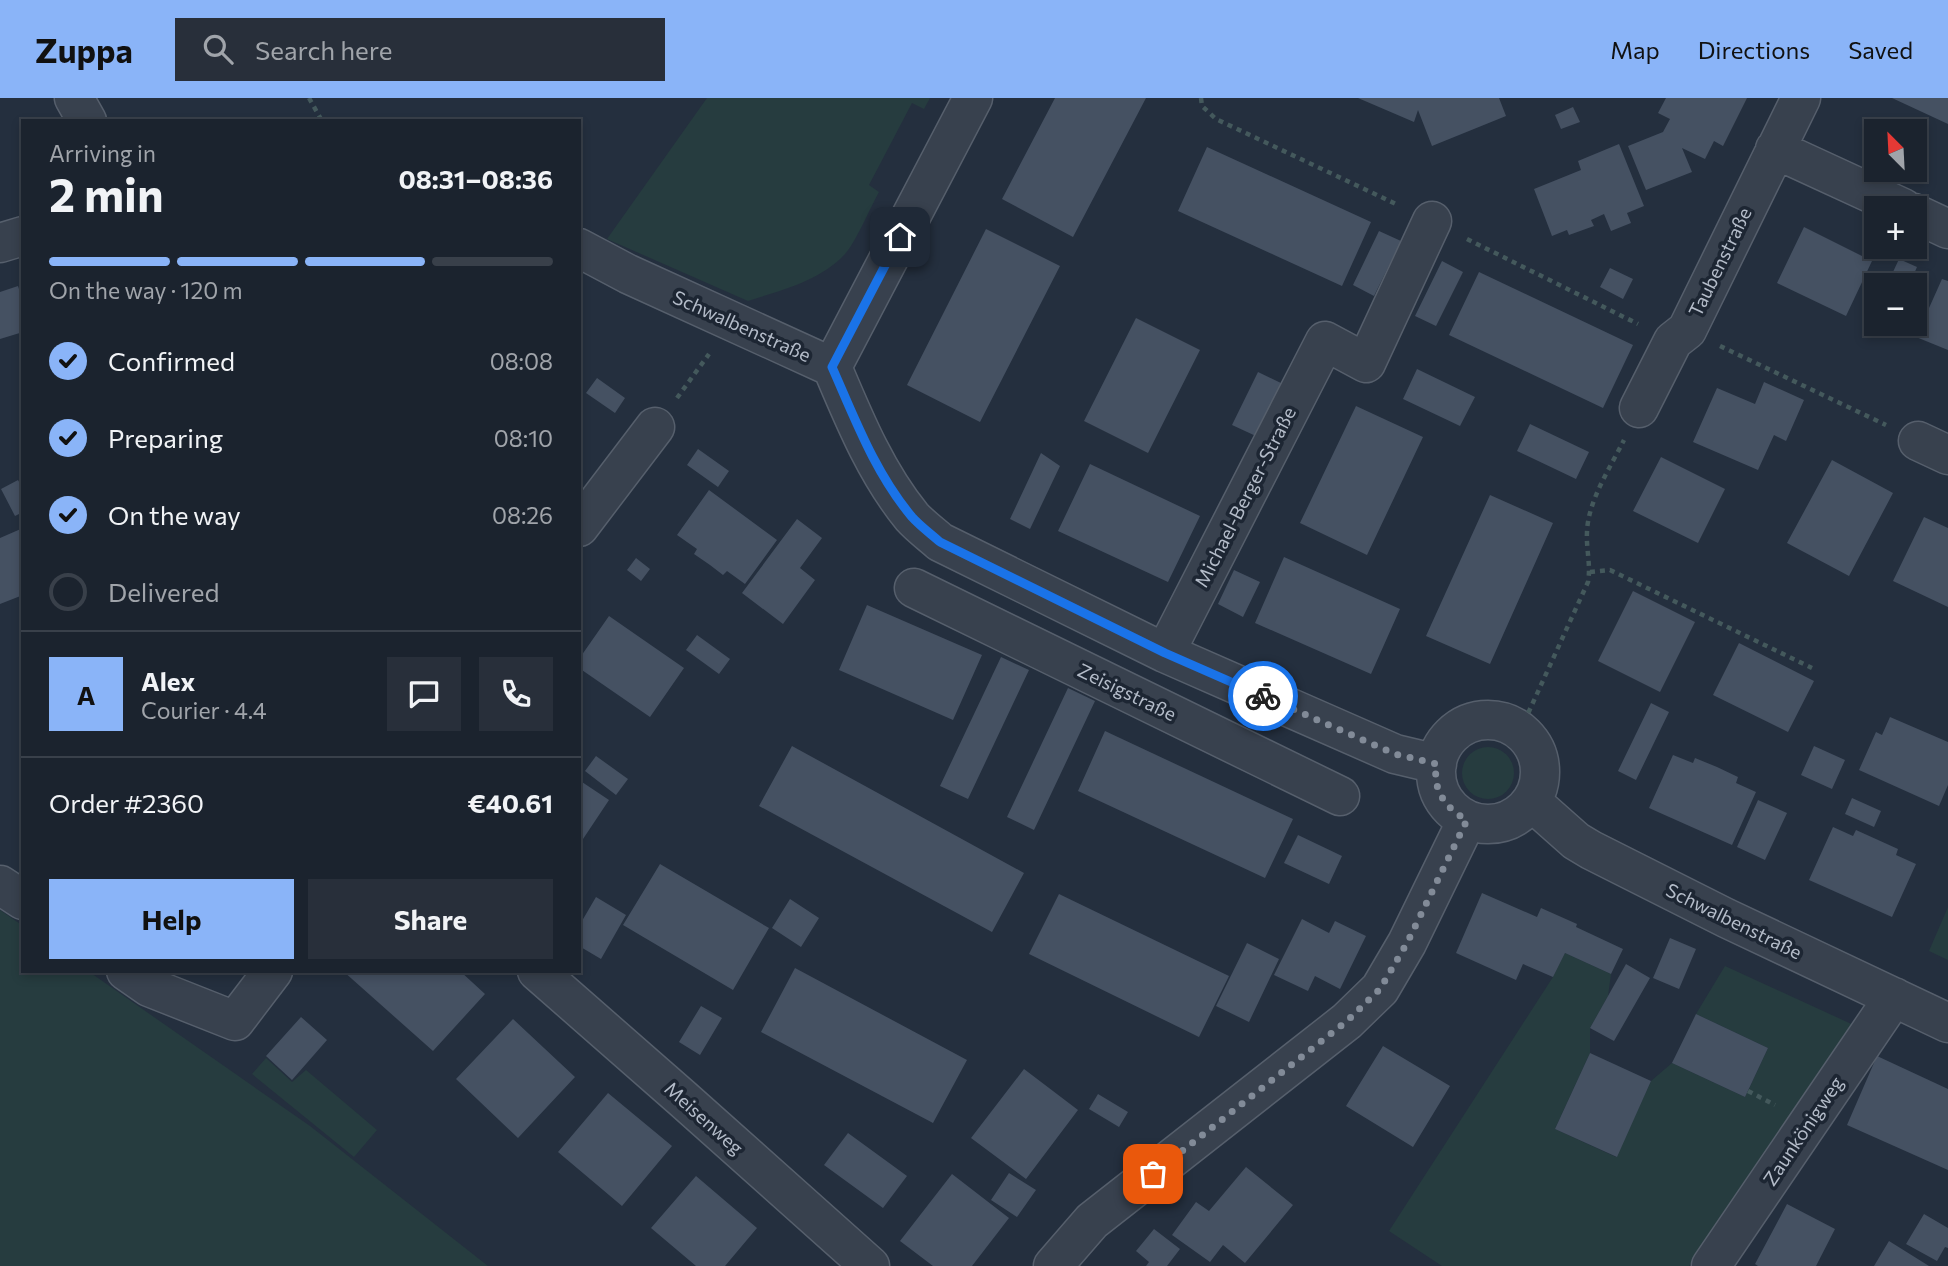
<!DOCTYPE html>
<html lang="en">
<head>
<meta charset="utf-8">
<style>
	body { margin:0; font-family:Commissioner,sans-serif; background:#282f3a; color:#f1f3f6; height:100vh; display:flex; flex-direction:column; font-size:26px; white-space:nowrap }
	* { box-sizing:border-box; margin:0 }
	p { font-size:23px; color:#a0a4aa }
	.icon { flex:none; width:38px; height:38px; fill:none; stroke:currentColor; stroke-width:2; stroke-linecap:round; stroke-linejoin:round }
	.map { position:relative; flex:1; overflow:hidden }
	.sheet { position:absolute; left:21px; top:21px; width:560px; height:854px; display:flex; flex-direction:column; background:#1b232e; border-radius:0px; box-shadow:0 4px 10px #0003,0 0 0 2px #39404a }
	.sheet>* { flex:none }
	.needle { width:46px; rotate:336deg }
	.buttons { position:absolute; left:1864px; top:21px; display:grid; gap:14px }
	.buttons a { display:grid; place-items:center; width:63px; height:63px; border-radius:0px; background:#1b232e; box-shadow:0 4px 10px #0003,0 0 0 2px #39404a; font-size:35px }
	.pin { position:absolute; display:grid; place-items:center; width:60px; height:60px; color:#fff; margin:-30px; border-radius:14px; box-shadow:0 4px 10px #0006 }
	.courier { position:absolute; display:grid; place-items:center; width:70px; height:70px; margin:-35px; border:5px solid #1a73e8; border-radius:50%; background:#fff; color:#222; box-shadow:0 2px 9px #0007 }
	.head em { font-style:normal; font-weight:700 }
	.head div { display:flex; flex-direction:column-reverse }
	.head { display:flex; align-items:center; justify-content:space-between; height:119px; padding:0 28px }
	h1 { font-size:46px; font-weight:700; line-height:52px }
	.bar { display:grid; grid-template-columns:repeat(4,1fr); gap:10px 7px; align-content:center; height:84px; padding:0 28px }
	.bar i { height:9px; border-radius:5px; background:#39404a }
	.bar .selected { background:#8ab4f8 }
	.bar p { grid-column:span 4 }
	.line { display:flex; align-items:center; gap:18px; padding:0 28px; border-top:2px solid #39404a }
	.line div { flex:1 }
	.round { display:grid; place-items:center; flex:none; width:74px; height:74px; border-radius:0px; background:#282f3a }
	ol { padding:0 28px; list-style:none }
	li { display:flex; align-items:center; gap:21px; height:77px }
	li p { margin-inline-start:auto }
	li .icon { padding:7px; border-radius:50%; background:#8ab4f8; color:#111; stroke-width:4 }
	li:last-child { color:#a0a4aa }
	li i { width:38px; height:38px; border:4px solid #39404a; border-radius:50% }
	.cta { display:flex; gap:14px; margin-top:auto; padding:14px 28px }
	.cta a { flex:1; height:80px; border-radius:0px; background:#8ab4f8; color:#111; font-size:28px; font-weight:700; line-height:80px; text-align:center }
	.cta a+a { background:#282f3a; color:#f1f3f6 }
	header { display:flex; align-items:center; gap:42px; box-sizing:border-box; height:98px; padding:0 35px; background:#8ab4f8; color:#111 }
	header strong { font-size:33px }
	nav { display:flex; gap:38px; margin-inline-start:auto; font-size:24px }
	.search { width:490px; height:63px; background:#282f3a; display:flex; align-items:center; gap:18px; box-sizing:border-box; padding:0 24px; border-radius:0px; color:#a0a4aa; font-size:26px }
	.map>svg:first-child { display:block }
	.green { fill:#263c3f }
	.building { fill:#455162 }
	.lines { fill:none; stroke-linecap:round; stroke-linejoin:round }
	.minor-casing { stroke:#565f6c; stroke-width:41 }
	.path { stroke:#44595c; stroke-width:4.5; stroke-dasharray:5 5; stroke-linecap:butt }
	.minor { stroke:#38414e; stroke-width:38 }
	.done { stroke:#828b98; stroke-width:7; stroke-dasharray:0 12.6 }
	.route { stroke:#1a73e8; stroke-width:9 }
	.labels { text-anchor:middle; stroke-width:7; stroke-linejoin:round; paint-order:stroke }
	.street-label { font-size:19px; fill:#b4bcc9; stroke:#1d2633 }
</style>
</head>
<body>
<header>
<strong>Zuppa</strong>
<div class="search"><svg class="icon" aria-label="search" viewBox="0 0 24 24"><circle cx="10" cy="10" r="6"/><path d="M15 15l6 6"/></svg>Search here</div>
<nav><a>Map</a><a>Directions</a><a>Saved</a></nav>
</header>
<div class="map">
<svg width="1948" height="1168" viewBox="0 0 1948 1168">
	<rect width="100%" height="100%" fill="#242f3e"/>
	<path class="green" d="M707,0H930L924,11L912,5L869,87L879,94C870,110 856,144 845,156C820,183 782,192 748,203L607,141Z
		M1462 675a26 26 0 1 1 52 0a26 26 0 1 1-52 0Z
		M1948,809V862L1929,853Z
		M0,812L23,828V873H88L310,1028L488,1168H0Z
		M1565,855L1611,876L1608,898L1590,930V955L1555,1031L1616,1059L1651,983L1672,965L1745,999L1768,950L1696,916L1725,868L1858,929L1689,1168H1442L1389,1133L1553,879Z
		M266,960L292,984L306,972L377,1032L354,1059L252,976Z"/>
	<path class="building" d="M1055,0H1146L1073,139L1002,101Z
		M1358,0H1499L1506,18L1432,48L1418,12L1414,24Z
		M1666,0H1747L1723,48L1714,43L1705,61L1682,50L1692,74L1646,92L1628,48L1663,34L1670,21L1658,15Z
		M1892,0H1948V26Z
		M1573,9L1580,24L1561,31L1555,17Z
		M1619,46L1644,108L1627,115L1631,125L1611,133L1604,116L1591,122L1594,128L1569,137L1567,132L1552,138L1534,91L1581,72L1578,63Z
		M1207,49L1371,124L1342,188L1178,113Z
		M1804,129L1872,163L1846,218L1777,185Z
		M986,131L1060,168L980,324L907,287Z
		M1379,133L1401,143L1374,198L1353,187Z
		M1899,161L1917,169L1909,187H1887Z
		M1442,163L1463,174L1436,228L1415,218Z
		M1610,170L1633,181L1623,201L1600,189Z
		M1479,174L1633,247L1603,310L1449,237Z
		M1942,181L1948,183V252L1916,239Z
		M18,188L23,204V234L0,241V194Z
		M1136,220L1200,252L1148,355L1084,323Z
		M1417,271L1475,299L1460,328L1403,301Z
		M1258,274L1283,286L1258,339L1232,327Z
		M597,280L625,300L615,315L586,295Z
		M1764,284L1804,302L1786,343L1774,337L1758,372L1693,344L1717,290L1755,306Z
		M1356,308L1423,339L1367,457L1300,425Z
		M1530,326L1589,354L1576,381L1517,353Z
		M698,351L729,373L718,389L687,367Z
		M1041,355L1060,368L1030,431L1010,421Z
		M1661,359L1725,391L1698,445L1633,413Z
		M1832,362L1893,395L1849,478L1787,445Z
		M1090,366L1200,418L1168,484L1058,433Z
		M18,382L23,391V414L15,418L1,391Z
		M709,392L777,442L745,486L727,473L723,477L710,467L694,456L697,451L677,437Z
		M1490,397L1553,425L1490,566L1426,538Z
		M1924,419L1948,430V509L1893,483Z
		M797,421L822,440L800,470L815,482L783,526L742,495Z
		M23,430V497L0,506V440Z
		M1284,459L1400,511L1371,576L1255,525Z
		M636,460L650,471L641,483L627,472Z
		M1234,472L1260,484L1243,519L1218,506Z
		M1633,493L1695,524L1660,594L1598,563Z
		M867,507L982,557L953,622L839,572Z
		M609,518L684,570L650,619L579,570V561Z
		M697,537L730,561L719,576L686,552Z
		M1739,545L1814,583L1788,634L1713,597Z
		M1001,559L1029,572L968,701L940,688Z
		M1068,590L1095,603L1034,732L1007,719Z
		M1651,605L1669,614L1636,682L1618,673Z
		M1890,619L1948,644V687L1939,708L1859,672L1876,634L1882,637Z
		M1105,633L1293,721L1265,780L1078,693Z
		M792,648L1024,775L992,834L759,708Z
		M1814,648L1845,662L1832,691L1801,677Z
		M1673,657L1693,665L1695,660L1717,669L1738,679L1736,685L1756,694L1732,747L1649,710Z
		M596,658L628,681L616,697L585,673Z
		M579,682L609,702L579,747Z
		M1852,700L1881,713L1874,729L1845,716Z
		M1758,702L1787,715L1765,762L1737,749Z
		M1833,729L1853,738L1856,732L1898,751L1896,757L1916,766L1892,819L1809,782Z
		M1298,737L1342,758L1329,786L1284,765Z
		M660,766L769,830L733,892L623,827Z
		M1482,795L1537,819L1541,810L1577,826L1576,829L1623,851L1611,876L1565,855L1553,879L1523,866L1516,882L1456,855Z
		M1059,796L1229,878L1199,939L1029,856Z
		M596,799L626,817L601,861L579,848V828Z
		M790,801L819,820L801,849L772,830Z
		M1302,821L1329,835L1335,823L1366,838L1340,891L1315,878L1308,893L1274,877Z
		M1670,840L1696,851L1679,891L1653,880Z
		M1247,845L1279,861L1249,924L1216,908Z
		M1626,866L1650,880L1614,943L1590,930Z
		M795,870L967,962L933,1025L761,934Z
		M343,873H460L485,896L433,953Z
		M701,908L722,920L700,957L679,944Z
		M1696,916L1768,950L1745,999L1672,965Z
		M301,919L327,942L292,982L266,958Z
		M513,921L575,979L518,1040L456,981Z
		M1383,948L1450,988L1413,1049L1346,1008Z
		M1590,955L1651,983L1617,1059L1555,1031Z
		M1877,958L1948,991V1072L1847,1027Z
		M1024,971L1078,1012L1026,1081L971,1040Z
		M608,995L672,1048L622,1108L558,1054Z
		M1098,996L1128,1014L1119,1029L1089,1011Z
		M848,1035L907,1078L883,1110L824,1067Z
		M1246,1069L1293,1107L1245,1165L1223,1147L1210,1164L1172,1137L1196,1104L1209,1113Z
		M1009,1075L1036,1092L1017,1119L991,1102Z
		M952,1076L1009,1120L972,1168H933L900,1143Z
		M696,1078L757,1130L725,1168H696L651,1130Z
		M1787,1106L1835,1131L1816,1168H1758L1755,1166Z
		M1924,1116L1948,1130V1150L1945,1149L1937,1163L1906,1146Z
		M1154,1131L1180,1151L1167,1168H1146L1149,1164L1136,1153Z
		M1889,1143L1929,1168H1874Z"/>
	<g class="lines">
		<g class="minor-casing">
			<path id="minor" d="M74,0L87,23
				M1775,51L1903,110
				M1914,115L1948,131
				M0,145L23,138
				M579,150L628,176L832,269C854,321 876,375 912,419C920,428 931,436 940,444L1165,555L1395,656L1437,666
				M832,269L973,0
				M1639,310L1673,243L1687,232L1801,0
				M1918,343L1948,357
				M579,429L655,329
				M914,490L1340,698
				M1165,555L1325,243L1366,265L1432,123
				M1436 674a52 52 0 1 1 104 0a52 52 0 1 1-104 0Z
				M1532,704L1576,743L1591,752L1726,820L1948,925
				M0,787L23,802
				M126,873L149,889L235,923L273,873
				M537,873L683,1001L870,1168
				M1053,1168L1092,1123L1347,923L1380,891L1407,845L1467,722
				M1711,1168L1894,899"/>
		</g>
		<path class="path" d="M309,0L322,23
			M1201,0L1202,8L1216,21L1396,106
			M1467,141L1638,226
			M1720,248L1886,327
			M677,300L709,256
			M1590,474L1610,472L1812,570
			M1520,633L1588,484C1591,467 1586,451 1587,434C1588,403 1610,370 1624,342
			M1748,993L1775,1007"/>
		<use href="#minor" class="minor"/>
	</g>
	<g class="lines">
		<path class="done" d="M1153,1076L1347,923L1380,891L1407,845L1467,722C1446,711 1431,690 1437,666L1395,656L1263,598"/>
		<path class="route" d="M900,139L832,269C855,321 875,375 912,419C920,428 931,436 940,444L1165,555L1263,598"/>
	</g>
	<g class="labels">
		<g class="street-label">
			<text transform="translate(1720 164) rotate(-64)" y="7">Taubenstraße</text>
			<text transform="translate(742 228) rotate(24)" y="7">Schwalbenstraße</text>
			<text transform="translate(1245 399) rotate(-63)" y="7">Michael-Berger-Straße</text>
			<text transform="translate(1127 594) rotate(26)" y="7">Zeisigstraße</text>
			<text transform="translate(1734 823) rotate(26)" y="7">Schwalbenstraße</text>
			<text transform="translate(704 1020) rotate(42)" y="7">Meisenweg</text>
			<text transform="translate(1803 1033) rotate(-56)" y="7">Zaunkönigweg</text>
		</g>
	</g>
</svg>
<div class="buttons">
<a><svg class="needle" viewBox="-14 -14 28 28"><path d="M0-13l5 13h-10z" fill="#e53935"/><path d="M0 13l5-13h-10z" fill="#a0a4aa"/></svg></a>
<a>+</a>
<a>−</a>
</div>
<div class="pin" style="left:1153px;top:1076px;background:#ea580c"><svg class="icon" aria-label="bag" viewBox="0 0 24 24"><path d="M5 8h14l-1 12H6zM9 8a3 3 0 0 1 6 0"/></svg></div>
<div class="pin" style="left:900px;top:139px;background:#1f2937"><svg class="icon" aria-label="home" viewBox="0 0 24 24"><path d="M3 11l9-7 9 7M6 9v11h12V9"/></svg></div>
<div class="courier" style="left:1263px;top:598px"><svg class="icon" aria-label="bike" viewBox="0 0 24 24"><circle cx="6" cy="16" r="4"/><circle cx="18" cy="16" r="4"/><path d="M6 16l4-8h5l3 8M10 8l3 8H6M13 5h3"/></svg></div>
<section class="sheet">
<div class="head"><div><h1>2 min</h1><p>Arriving in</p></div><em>08:31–08:36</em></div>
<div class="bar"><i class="selected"></i><i class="selected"></i><i class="selected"></i><i></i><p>On the way · 120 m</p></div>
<ol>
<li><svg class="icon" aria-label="check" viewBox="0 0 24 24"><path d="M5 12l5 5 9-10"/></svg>Confirmed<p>08:08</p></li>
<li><svg class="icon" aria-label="check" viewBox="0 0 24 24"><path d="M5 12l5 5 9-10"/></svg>Preparing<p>08:10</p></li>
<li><svg class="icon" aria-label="check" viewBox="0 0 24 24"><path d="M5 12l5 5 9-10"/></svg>On the way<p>08:26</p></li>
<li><i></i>Delivered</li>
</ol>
<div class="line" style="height:126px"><b class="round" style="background:#8ab4f8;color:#111">A</b><div><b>Alex</b><p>Courier · 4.4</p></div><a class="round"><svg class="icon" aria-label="chat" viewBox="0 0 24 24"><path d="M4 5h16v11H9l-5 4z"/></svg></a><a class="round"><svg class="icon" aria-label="phone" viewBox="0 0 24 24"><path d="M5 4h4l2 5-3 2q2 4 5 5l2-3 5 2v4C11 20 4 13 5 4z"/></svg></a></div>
<div class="line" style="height:91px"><div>Order #2360</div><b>€40.61</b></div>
<div class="cta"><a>Help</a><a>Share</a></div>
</section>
</div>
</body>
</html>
